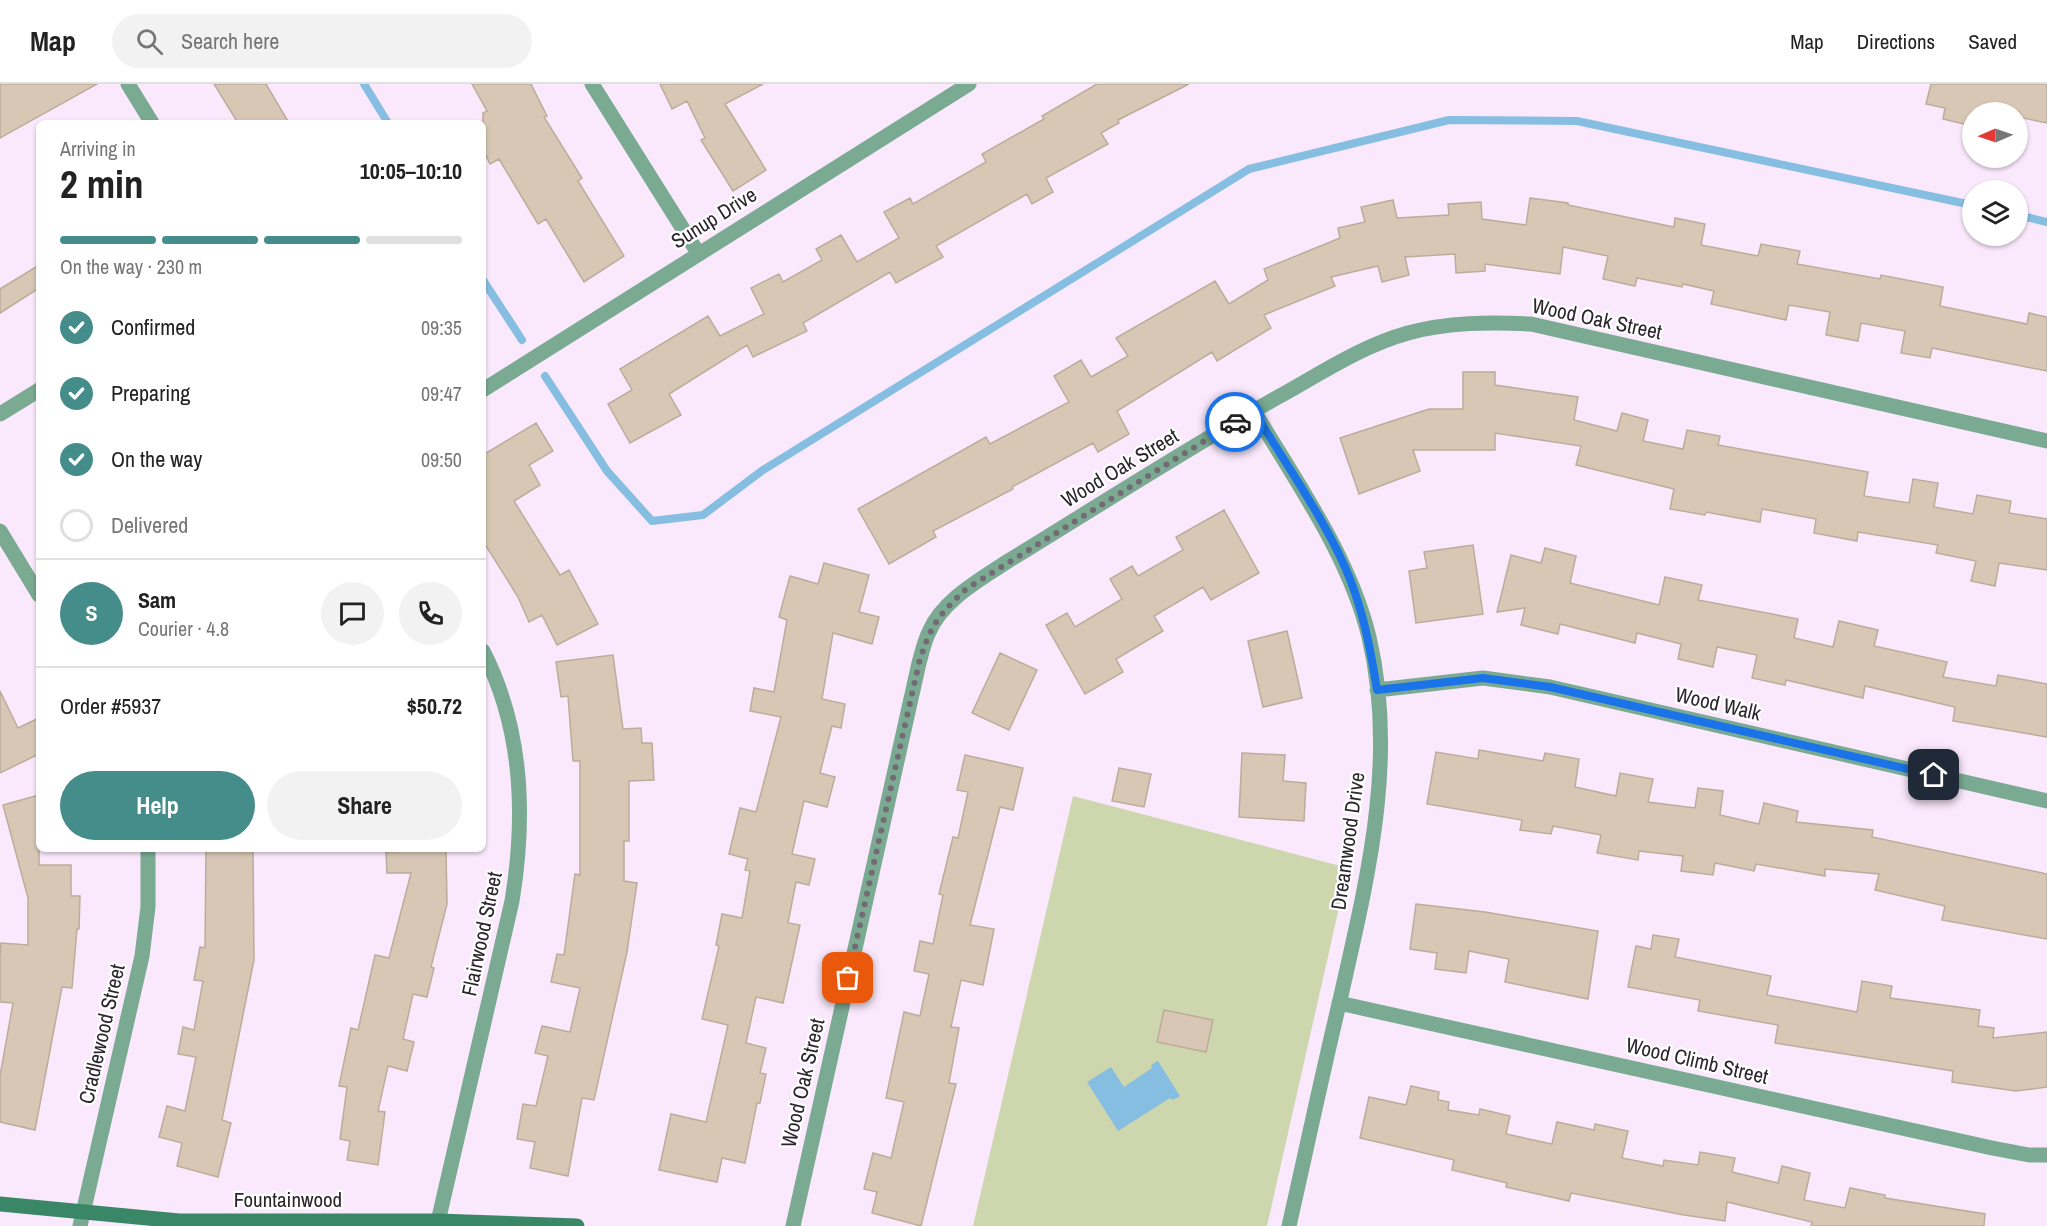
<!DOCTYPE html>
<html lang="en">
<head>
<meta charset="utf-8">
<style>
	body { margin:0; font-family:"Archivo Narrow",sans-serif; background:#f2f2f2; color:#222; height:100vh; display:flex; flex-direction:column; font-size:22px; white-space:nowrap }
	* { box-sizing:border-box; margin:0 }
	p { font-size:20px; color:#767676 }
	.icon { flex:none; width:33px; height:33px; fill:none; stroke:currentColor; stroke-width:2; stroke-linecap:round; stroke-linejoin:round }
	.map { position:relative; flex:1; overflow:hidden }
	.drawer { position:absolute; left:36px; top:36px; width:450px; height:732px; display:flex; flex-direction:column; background:#fff; border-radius:9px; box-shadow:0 2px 4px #0004 }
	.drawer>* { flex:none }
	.needle { width:39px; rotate:268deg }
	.tools { position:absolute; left:1962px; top:18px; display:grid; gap:12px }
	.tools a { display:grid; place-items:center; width:66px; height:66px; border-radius:50%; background:#fff; box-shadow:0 2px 4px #0004; font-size:30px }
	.pin { position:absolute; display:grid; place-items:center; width:51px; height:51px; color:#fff; margin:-26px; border-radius:12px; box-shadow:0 3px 9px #0006 }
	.courier { position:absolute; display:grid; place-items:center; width:60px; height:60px; margin:-30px; border:4px solid #1a73e8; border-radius:50%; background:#fff; color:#222; box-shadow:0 2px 8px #0007 }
	.summary em { font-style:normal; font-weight:700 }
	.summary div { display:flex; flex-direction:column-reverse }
	.summary { display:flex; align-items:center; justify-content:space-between; height:102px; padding:0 24px }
	h1 { font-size:39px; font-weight:700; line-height:45px }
	.bar { display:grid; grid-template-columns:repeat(4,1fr); gap:9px 6px; align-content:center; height:72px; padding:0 24px }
	.bar i { height:8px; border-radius:4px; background:#e0e0e0 }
	.bar .on { background:#458d8a }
	.bar p { grid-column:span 4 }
	.line { display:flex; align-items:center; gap:15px; padding:0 24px; border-top:2px solid #e0e0e0 }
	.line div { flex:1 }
	.round { display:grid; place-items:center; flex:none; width:63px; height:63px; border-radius:32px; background:#f2f2f2 }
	ol { padding:0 24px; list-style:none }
	li { display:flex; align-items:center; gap:18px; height:66px }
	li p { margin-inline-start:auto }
	li .icon { padding:6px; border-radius:50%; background:#458d8a; color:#fff; stroke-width:4 }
	li:last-child { color:#767676 }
	li i { width:33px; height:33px; border:3px solid #e0e0e0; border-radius:50% }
	.button { display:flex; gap:12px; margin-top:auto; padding:12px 24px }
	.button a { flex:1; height:69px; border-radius:36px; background:#458d8a; color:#fff; font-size:24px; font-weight:700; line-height:69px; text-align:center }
	.button a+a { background:#f2f2f2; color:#222 }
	header { display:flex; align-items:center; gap:36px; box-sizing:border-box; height:84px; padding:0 30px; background:#fff; border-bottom:2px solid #e0e0e0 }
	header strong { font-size:28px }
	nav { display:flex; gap:33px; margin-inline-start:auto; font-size:21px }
	.search { width:420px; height:54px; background:#f2f2f2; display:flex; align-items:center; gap:15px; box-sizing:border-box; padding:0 21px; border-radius:33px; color:#767676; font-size:22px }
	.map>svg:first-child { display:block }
	.green { fill:#ced6ad }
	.water { fill:#86bee2 }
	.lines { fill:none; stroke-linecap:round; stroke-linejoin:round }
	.stream { stroke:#86bee2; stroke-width:8 }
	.building { fill:#d8c7b5; stroke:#bcac9a; stroke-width:1.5 }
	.street { stroke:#7aaa92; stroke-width:15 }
	.secondary { stroke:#398766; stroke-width:15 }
	.done { stroke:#736a75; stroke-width:6; stroke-dasharray:0 10.8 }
	.route { stroke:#1a73e8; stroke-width:8 }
	.labels { text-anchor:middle; stroke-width:4.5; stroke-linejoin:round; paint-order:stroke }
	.street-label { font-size:21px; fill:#2b252c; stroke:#fff }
</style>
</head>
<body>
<header>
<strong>Map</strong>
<div class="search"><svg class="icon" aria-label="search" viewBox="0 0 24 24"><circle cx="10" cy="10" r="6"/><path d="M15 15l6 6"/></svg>Search here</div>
<nav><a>Map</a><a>Directions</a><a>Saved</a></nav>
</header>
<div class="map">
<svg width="2047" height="1142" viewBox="0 0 2047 1142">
	<rect width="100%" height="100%" fill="#fae9fc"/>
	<path class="green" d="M1073,712L1348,784L1267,1142H973Z"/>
	<path class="water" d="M1158,977L1180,1012L1173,1016L1170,1014L1118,1047L1087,998L1111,983L1124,1003L1152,984L1151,981Z"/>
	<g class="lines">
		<path class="stream" d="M364,0L388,39
			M2018,131L2047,138
			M483,196L522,256
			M545,292L607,387L652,437L703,431L763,386L1249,85L1449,36L1577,37L1972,121"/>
	</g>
	<path class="building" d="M0,0H97L0,54Z
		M214,0H266L289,39H238Z
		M472,0H531L547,32L544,33L582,94L578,97L624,172L584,198L546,135L538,140L499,75L490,80L483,65V29L487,27Z
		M660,0H763L725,20L766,86L733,107L701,56L705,54L687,17L672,25Z
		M1097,0H1189L1118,36L1119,39L1101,49L1108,60L1046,94L1053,108L1032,120L1027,110L936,162L943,173L896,199L890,188L803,239L807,247L753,273L747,261L669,310L681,331L630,359L608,320L632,306L620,285L708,232L720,252L764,230L751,204L779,190L783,198L822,176L816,165L841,151L857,178L899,154L884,128L910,114L913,120L986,78L982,70L1044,35L1042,32Z
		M1931,0H2047V39L2018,33V28H1972V42L1943,35L1945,24L1926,20Z
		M1530,114L1568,119V121L1674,143L1675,134L1705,140L1701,161L1758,172L1761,160L1800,167L1797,180L1880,195L1881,191L1943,203L1940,222L2027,240L2029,229L2047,233V287L1932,264L1930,274L1901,269L1905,247L1861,239L1858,257L1826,251L1830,228L1789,221L1786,236L1711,220L1714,207L1683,200L1682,203L1637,194L1635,202L1603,195L1608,172L1563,163L1560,190L1485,180V187L1456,189L1455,170L1405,173L1409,191L1382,198L1378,182L1331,193L1335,202L1264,231L1271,244L1217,277L1212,268L1117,327L1129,350L1098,368L1093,359L1012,403L1013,405L933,447L936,453L889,480L858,425L986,353L990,360L1069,318L1054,292L1081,276L1091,293L1128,272L1116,254L1215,197L1229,220L1268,196L1264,185L1340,154L1338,144L1365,138L1361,123L1393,116L1397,134L1449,131L1448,120L1481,118L1482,135L1526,141Z
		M39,181V204L0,229V205Z
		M1463,288H1495V301L1578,313L1574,336L1617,347L1622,329L1648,336L1643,357L1683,365L1687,346L1720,352L1718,361L1868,388L1864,412L1909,419L1913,395L1938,399L1934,423L1973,430L1977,411L2011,417L2009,429L2047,435V486L1999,479L1995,502L1971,497L1976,477L1936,469L1938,461L1858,448L1857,457L1814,449L1816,435L1762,425L1760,438L1706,428L1705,431L1670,425L1674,405L1576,381L1581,362L1495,349V366H1413L1420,387L1359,410L1340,354L1429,325H1463Z
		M536,339L553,367L529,381L540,401L514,417L560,491L569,486L598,540L557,561L542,531L529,538L518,513L483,457V371Z
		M1224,426L1259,489L1211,516L1203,503L1154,532L1163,547L1116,575L1123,588L1085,610L1046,541L1067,529L1075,543L1122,515L1110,495L1132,482L1138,492L1183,466L1176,453Z
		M1473,461L1483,530L1416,539L1409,487L1427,484L1424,468Z
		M1545,464L1576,472L1570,499L1659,521L1665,493L1702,501L1698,516L1798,535L1794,554L1833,563L1839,537L1878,546L1874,562L1947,578L1943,593L1996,602L1998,591L2047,600V653L1953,637L1955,623L1865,602L1863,614L1786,596L1785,601L1752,594L1757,571L1717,563L1713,583L1678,575L1681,560L1637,549L1635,559L1560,540L1558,550L1521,541L1525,524L1497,528L1511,471L1541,479Z
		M824,479L869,491L859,528L879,533L872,560L833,549L822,615L845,620L841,644L832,642L820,689L835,693L827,723L804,717L792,770L815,775L809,801L796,798L788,839L800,841L783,919L756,913L746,959L766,964L760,989L766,990L760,1019H757L745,1079L722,1074L717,1098L659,1086L671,1030L706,1038L728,941L702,935L719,862L716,861L722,830L742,834L750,787L745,786L748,775L729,770L740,724L756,728L781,633L750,627L754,604L774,608L787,536L779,533L790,492L818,500Z
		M1287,547L1302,614L1263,623L1248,557Z
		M1000,569L1037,586L1009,646L972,629Z
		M613,571L623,645L641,644L642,659H652L654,696L629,697V757H624V797L637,799L627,868L594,1016L582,1014L568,1092L530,1084L535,1058L517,1055L523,1020L536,1022L548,972L535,969L542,942L570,948L580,904L551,898L557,870L564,871L575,790L580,791V677H573L568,612L561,613L556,578Z
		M0,607L18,644L39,634V670L0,689Z
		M1479,666L1543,677L1545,669L1579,675L1575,703L1616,712L1620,689L1653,695L1648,718L1695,724L1698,704L1723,707L1720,731L1759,740L1764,719L1798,727L1796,738L1873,746L1872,753L2047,790V855L1942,836L1945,822L1875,806L1879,790L1825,785V792L1756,780L1754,787L1715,779L1713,791L1681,787L1683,772L1639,767L1638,776L1597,769L1601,751L1553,742L1551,750L1520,746L1522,736L1427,720L1436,668L1478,675Z
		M1242,669L1285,671L1283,697L1306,699L1304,737L1239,733Z
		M965,671L1023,684L1013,726L1000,723L970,841L994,845L983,901L961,896L951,943L959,944L949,999L956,1000L921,1142L872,1129L877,1108L864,1105L873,1069L891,1074L904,1018L886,1014L904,928L920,932L929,890L914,887L920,857L933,860L943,811L939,810L953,753L958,754L968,708L957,706Z
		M1119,684L1151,690L1144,723L1112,717Z
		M39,711V781H71V812H80L79,845H77L72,904L62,903L35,1046L0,1038V992L13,919L0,918V872L1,859L28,861V814L3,721Z
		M206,765H253L254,876L222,1036L231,1039L218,1093L177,1082L182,1059L159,1053L167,1022L185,1027L196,973L178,970L183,943L194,946L203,897L194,896L200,863L205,864Z
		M405,765H446L447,820L431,883L434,884L427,913L413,910L403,955L414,958L407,987L388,982L378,1027L385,1028L378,1081L347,1076L350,1057L340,1055L347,1003L339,1002L351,944L358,946L375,871L389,874L411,789H387L386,768L405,767Z
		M1416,820L1485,828L1598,847L1588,915L1505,898L1509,875L1469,867L1466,889L1435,885L1437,869L1410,865Z
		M1653,851L1679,855L1675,873L1771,892L1767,911L1857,928L1862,897L1892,902L1890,914L1980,926L1978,942L1994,944L1993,954L2047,948V1003L2016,1007L1952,998L1953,987L1775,959L1778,941L1698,927L1700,916L1628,903L1636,862L1651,865Z
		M1164,926L1213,936L1206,968L1157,958Z
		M1411,1002L1439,1008L1438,1016L1449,1018L1448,1026L1479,1031L1480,1025L1510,1032L1506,1050L1552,1060L1557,1038L1594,1046L1595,1040L1628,1047L1622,1074L1663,1082L1664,1076L1698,1081L1700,1068L1735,1074L1732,1088L1778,1099L1782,1082L1810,1089L1804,1116L1845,1124L1850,1104L1885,1111V1114L1985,1130L1984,1142H1811L1812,1138L1727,1118L1725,1137L1684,1131L1571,1109L1569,1117L1506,1103L1507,1099L1452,1086L1454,1076L1360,1054L1369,1013L1406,1021Z"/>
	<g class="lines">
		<path class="street" d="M128,0L152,39
			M592,0L698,169
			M483,306L969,0
			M1254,327C1296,398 1349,471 1369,553C1398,676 1367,796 1340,916C1322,991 1306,1067 1289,1142
			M0,330L39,306
			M0,447L39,511
			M1377,606L1483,594L1550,603L2047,717
			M1339,919L1992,1064L2029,1071H2047
			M80,1142L142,872L148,823V765
			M437,1142L512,817C526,732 523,645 483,567
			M793,1142L919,579C922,569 924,558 929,548C942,517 978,497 1005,479C1095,424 1185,366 1278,313C1320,290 1361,262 1408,249C1448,238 1490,238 1531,240L2047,357"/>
		<path class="secondary" d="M0,1120L179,1137H438L577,1142"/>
	</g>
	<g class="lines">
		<path class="done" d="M848,894L919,579C930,542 938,532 966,505L1235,338"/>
		<path class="route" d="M1235,338L1254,327C1284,378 1329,441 1350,495C1364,531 1371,568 1377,606L1483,594L1550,603L1934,691"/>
	</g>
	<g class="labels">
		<g class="street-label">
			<text transform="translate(714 134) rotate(-32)" y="7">Sunup Drive</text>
			<text transform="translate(1597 235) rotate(12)" y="7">Wood Oak Street</text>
			<text transform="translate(1120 384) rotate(-31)" y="7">Wood Oak Street</text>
			<text transform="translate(1718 620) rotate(13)" y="7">Wood Walk</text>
			<text transform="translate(1348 757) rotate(-82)" y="7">Dreamwood Drive</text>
			<text transform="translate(482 850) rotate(-78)" y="7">Flairwood Street</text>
			<text transform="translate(102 950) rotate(-77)" y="7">Cradlewood Street</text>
			<text transform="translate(1697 977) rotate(13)" y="7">Wood Climb Street</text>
			<text transform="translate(803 999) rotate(-77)" y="7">Wood Oak Street</text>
			<text x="288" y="1123">Fountainwood</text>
		</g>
	</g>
</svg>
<div class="tools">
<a><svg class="needle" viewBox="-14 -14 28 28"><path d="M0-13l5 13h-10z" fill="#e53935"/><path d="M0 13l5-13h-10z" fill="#767676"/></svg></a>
<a><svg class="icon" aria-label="layers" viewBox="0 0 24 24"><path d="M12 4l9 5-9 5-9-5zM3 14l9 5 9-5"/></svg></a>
</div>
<div class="pin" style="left:848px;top:894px;background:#ea580c"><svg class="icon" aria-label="bag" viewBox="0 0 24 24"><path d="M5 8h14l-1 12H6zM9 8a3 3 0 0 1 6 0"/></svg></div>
<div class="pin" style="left:1934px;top:691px;background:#1f2937"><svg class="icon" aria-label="home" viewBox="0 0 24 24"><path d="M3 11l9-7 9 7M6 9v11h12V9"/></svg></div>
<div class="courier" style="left:1235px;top:338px"><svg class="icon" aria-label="car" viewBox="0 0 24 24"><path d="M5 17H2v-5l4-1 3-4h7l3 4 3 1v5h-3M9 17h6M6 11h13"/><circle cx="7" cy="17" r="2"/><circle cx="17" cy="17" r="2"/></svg></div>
<section class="drawer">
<div class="summary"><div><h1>2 min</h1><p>Arriving in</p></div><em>10:05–10:10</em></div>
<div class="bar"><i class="on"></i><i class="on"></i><i class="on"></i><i></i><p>On the way · 230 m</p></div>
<ol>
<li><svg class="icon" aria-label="check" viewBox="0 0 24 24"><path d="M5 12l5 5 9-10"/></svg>Confirmed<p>09:35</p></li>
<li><svg class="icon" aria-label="check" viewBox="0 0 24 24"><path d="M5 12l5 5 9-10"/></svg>Preparing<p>09:47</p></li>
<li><svg class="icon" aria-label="check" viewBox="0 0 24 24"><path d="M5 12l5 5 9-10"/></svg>On the way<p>09:50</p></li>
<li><i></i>Delivered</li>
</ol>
<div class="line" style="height:108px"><b class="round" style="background:#458d8a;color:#fff">S</b><div><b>Sam</b><p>Courier · 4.8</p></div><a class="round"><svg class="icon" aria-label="chat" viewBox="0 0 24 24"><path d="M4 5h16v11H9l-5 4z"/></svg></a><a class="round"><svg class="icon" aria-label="phone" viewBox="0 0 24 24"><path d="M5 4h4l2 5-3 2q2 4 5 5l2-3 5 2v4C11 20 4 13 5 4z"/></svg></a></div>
<div class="line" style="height:78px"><div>Order #5937</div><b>$50.72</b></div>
<div class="button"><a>Help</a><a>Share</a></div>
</section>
</div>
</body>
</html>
